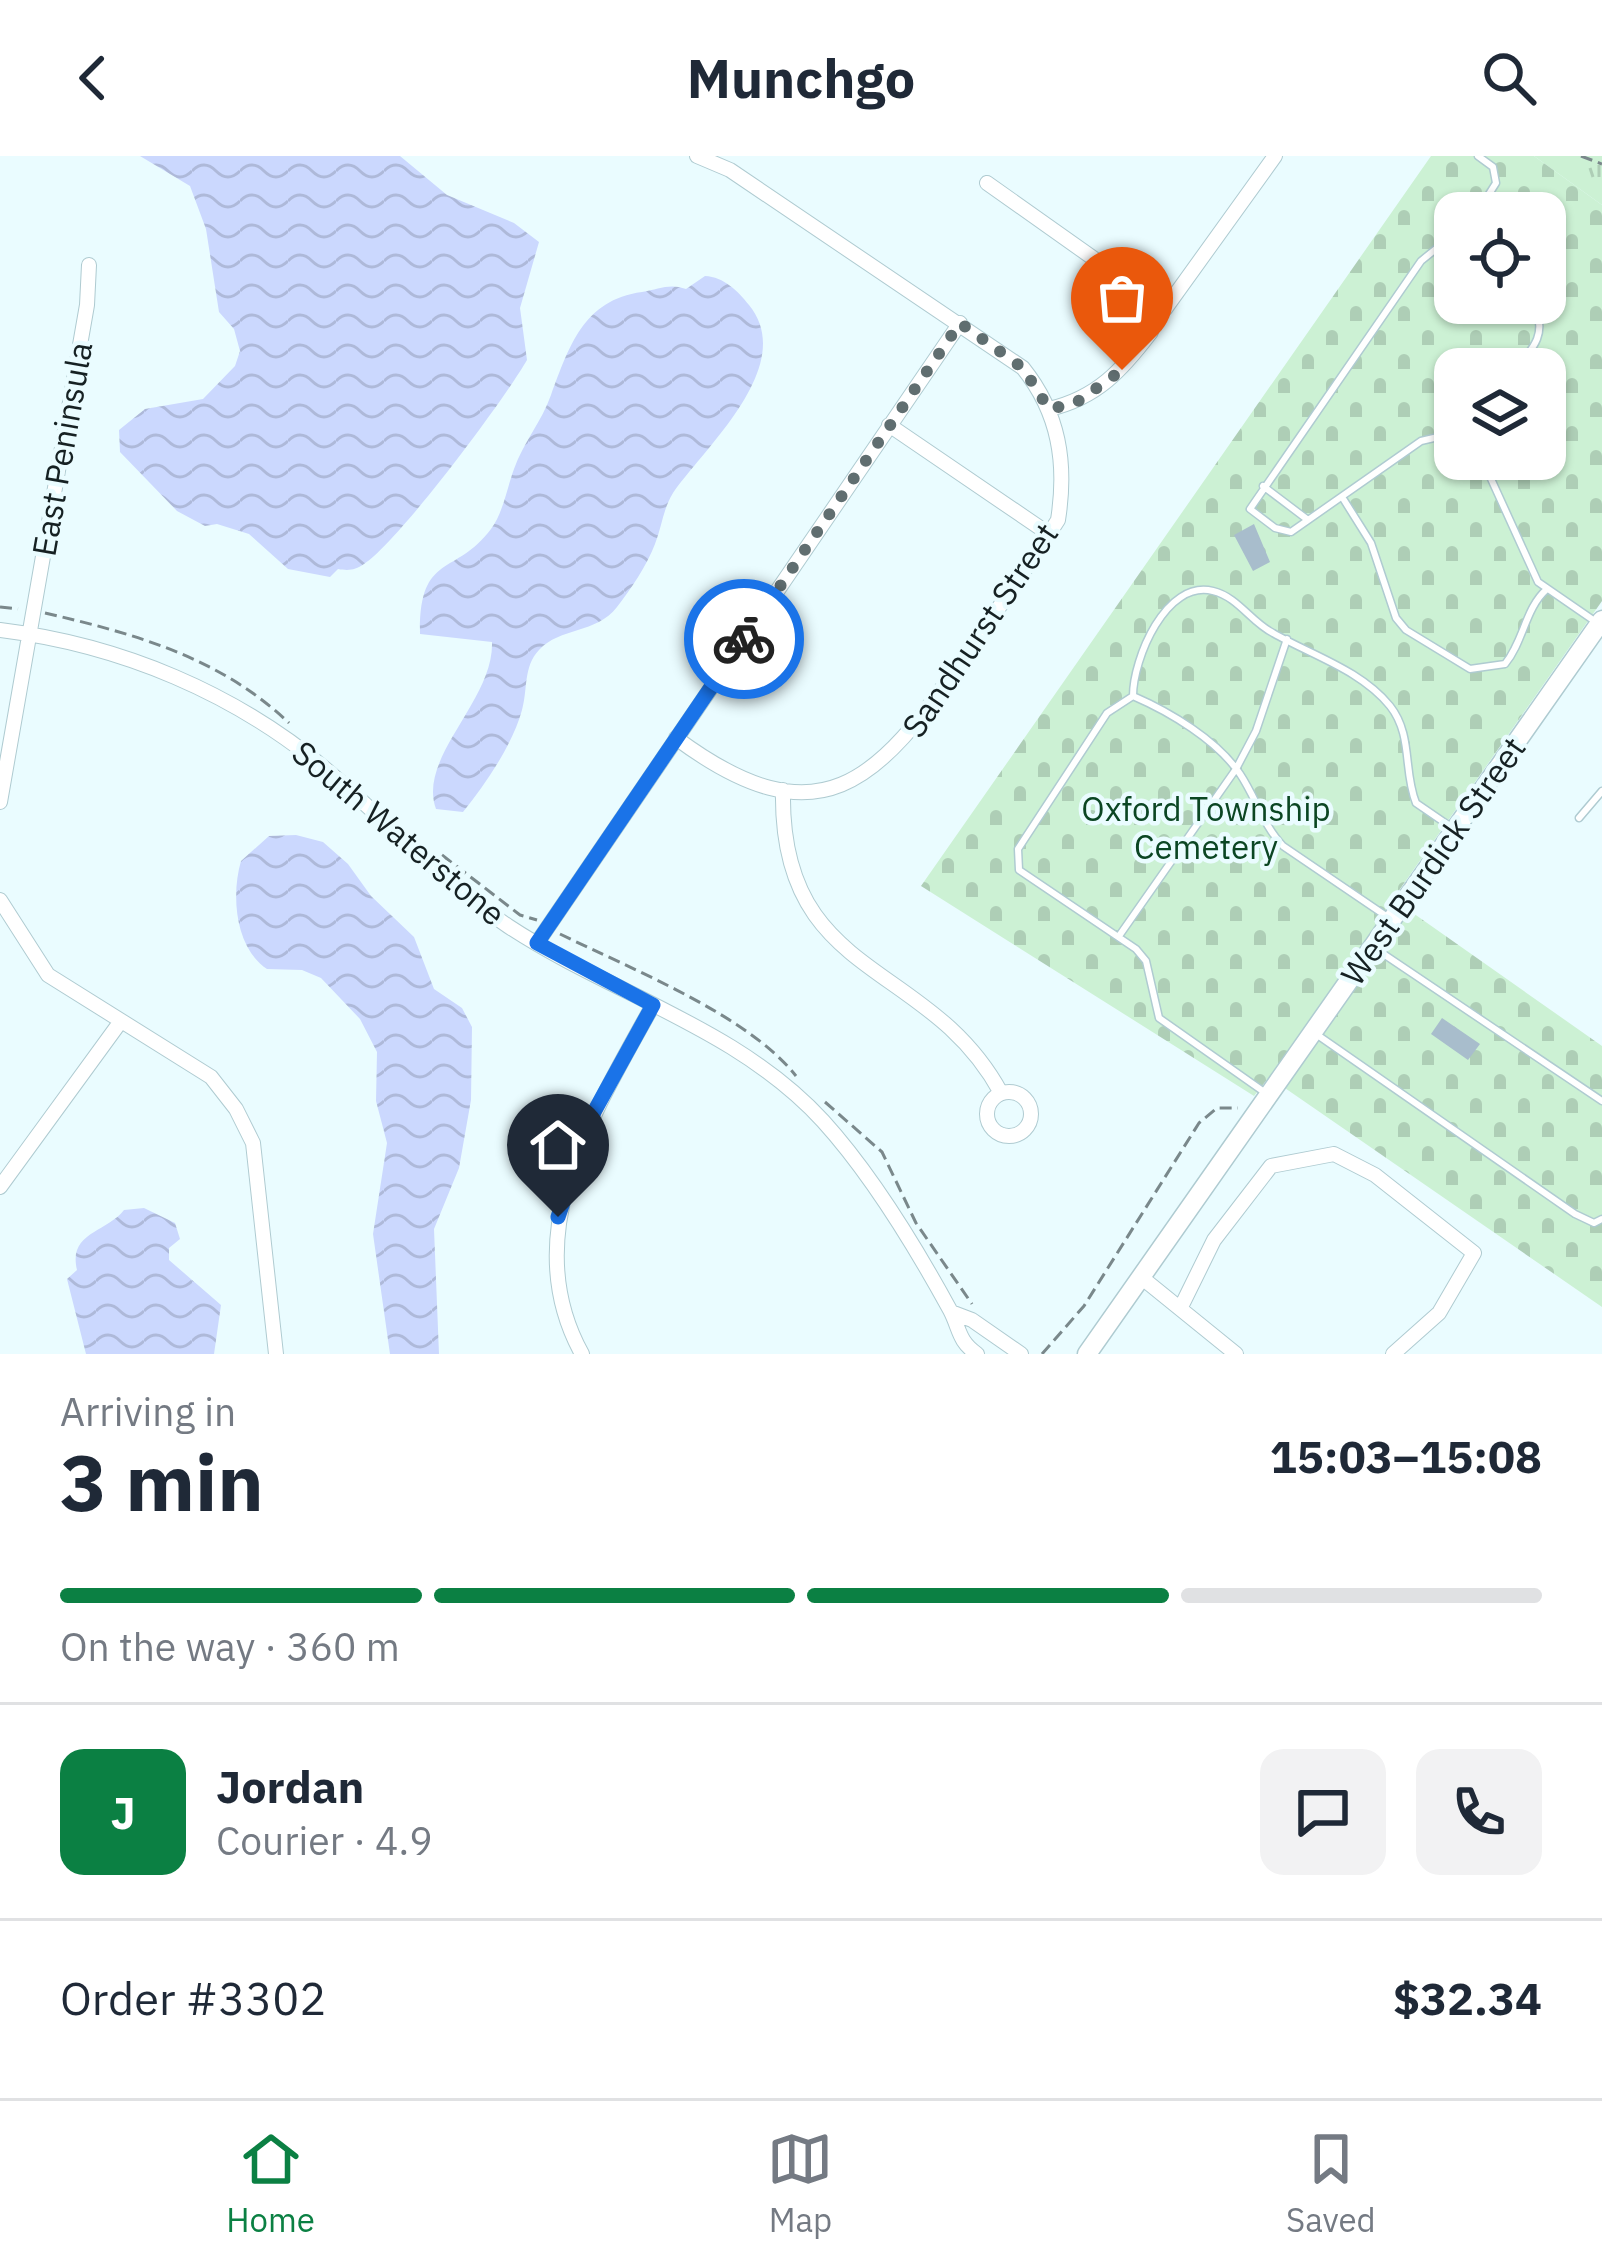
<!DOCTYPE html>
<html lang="en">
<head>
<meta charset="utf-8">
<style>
	body { margin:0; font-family:"IBM Plex Sans",sans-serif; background:#f2f2f3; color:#1f2937; height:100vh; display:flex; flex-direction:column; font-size:45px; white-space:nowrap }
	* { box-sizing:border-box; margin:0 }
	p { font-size:39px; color:#747a83 }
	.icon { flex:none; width:66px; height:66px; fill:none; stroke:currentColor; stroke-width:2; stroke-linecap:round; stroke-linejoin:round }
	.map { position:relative; height:1198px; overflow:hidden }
	.drawer { display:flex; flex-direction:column; background:#fff; flex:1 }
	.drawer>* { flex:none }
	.buttons { position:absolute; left:1434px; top:36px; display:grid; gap:24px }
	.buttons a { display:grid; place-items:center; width:132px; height:132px; border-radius:24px; background:#fff; box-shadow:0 3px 9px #0004; font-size:60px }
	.pin { position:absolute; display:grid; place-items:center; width:102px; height:102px; color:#fff; margin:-123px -51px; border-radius:50% 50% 50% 0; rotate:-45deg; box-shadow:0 0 12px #0007 }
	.pin .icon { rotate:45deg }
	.courier { position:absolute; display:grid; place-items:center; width:120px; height:120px; margin:-60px; border:9px solid #1a73e8; border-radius:50%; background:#fff; color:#222; box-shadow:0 3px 15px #0007 }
	.overview em { font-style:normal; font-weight:800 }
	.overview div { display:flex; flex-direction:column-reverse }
	.overview { display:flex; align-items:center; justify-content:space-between; height:204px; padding:0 60px }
	h1 { font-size:78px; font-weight:800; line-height:90px }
	.bar { display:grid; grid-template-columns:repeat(4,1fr); gap:18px 12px; align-content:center; height:144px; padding:0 60px }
	.bar i { height:15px; border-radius:9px; background:#e0e1e3 }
	.bar .on { background:#0b8043 }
	.bar p { grid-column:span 4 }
	.line { display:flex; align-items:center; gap:30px; padding:0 60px; border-top:3px solid #e0e1e3 }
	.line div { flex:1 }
	.round { display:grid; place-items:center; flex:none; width:126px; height:126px; border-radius:24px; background:#f2f2f3 }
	header { display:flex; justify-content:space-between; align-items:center; height:156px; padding:0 60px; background:#fff; font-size:54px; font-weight:800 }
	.dock { display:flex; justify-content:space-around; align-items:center; height:168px; border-top:3px solid #e0e1e3; background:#fff; font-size:33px; color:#747a83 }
	.dock a { display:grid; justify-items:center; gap:6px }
	.dock .on { color:#0b8043 }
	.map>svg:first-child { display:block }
	.grass { fill:url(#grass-tufts) }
	.cemetery { fill:url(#cemetery-stones); fill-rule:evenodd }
	.water { fill:url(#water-waves) }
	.building { fill:#a8bdcc }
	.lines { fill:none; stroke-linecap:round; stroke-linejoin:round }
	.lane-casing { stroke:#afcbd1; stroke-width:9 }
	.street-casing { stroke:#afcbd1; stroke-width:16 }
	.secondary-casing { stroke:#afcbd1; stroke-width:21 }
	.path { stroke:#7a888b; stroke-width:3; stroke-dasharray:12 6; stroke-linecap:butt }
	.lane { stroke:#fff; stroke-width:6 }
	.street { stroke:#fff; stroke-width:14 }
	.secondary { stroke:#fff; stroke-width:18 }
	.done { stroke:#606e70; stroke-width:12; stroke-dasharray:0 21.6 }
	.route { stroke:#1a73e8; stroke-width:15 }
	.labels { text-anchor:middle; stroke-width:9; stroke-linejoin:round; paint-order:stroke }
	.street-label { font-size:33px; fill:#162123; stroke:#eafcff }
	.park-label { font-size:33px; fill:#0b4623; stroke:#eafcff }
</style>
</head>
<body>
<header><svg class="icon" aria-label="back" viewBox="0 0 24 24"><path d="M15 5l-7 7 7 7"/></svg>Munchgo<svg class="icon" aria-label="search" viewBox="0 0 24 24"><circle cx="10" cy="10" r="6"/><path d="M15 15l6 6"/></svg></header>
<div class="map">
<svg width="1602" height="1198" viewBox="0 0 1602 1198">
	<defs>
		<pattern id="grass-tufts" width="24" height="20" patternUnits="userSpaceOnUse" patternTransform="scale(3)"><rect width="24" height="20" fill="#ccf1d4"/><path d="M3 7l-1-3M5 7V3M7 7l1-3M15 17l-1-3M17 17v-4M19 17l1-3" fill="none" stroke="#aeceb6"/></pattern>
		<pattern id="cemetery-stones" width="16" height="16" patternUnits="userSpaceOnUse" patternTransform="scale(3)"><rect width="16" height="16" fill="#ccf1d4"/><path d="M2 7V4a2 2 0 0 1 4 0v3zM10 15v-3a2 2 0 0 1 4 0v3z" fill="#aeceb6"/></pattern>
		<pattern id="water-waves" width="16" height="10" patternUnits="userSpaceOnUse" patternTransform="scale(3)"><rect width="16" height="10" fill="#cbd8fe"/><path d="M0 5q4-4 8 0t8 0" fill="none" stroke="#aeb9d9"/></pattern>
	</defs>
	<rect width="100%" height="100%" fill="#eafcff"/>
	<path class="grass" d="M1534,0H1602V49Z"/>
	<path class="cemetery" d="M1431,0H1534L1602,49V445L1393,743L1602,890V1151L1269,921L1254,940L921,730ZM1455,57H1545V147H1455ZM1455,213H1545V303H1455Z"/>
	<path class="water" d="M140,0H400L447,39L514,67L539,86L520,152L527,204C504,244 399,385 364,408C355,414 349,415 338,413L330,421L288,413L249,378L217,368L205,370L177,355L120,296L119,274L145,253L203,243L235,210L240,195L234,173L219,156L206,73L190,30Z
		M705,120C724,121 738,135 749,149C798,209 705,291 673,337C663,353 662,370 655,388C647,409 631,433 617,451C596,478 560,471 539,494C523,511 528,533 522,554C512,590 486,627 463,656L436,653C417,601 494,545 492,486L420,478C419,396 455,421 491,373C503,357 507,332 514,313C523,287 542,265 551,239C569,191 583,144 642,136C659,133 670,127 686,133Z
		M296,679L323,686L348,708L371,740L414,781L434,833L462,852L472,871L471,944L459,1012L434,1073L439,1198H390L373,1078L387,987L376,945L377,896L360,863L321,822L302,814L267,813C235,792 231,739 241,705L269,680Z
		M144,1052L175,1067L180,1083L169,1092V1104L221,1149L214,1198H86L67,1123L77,1114C68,1076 106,1077 124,1054Z"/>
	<path class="building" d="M1254,368L1270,406L1253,415L1234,379Z
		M1442,862L1480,888L1468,904L1431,878Z"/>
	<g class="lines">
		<g class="lane-casing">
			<path id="lane" d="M1477,57L1496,27L1493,11L1478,0
				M1455,88L1437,92L1421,105L1250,353L1275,372L1291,376L1421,285L1455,277
				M1514,213C1535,191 1548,177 1533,147
				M1482,303L1538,426L1596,466
				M1263,330L1308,364
				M1344,344L1371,387L1396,462L1406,474L1470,513L1505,508C1524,485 1525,452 1547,433
				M1133,540C1133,503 1166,423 1213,435C1238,441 1251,466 1273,477C1311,499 1361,514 1390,550C1413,579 1403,615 1416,647L1451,671
				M1579,662L1602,635
				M1119,780L1236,613L1256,575L1287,483
				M1376,793L1602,945
				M1316,878L1575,1058L1594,1067L1602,1063
				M1267,938L1159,862L1146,805L1136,793L1019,714L1018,693L1107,557L1133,540C1170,556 1217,584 1240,618C1256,642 1263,669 1283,690L1389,762"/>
		</g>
		<g class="street-casing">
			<path id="street" d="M987,27L1165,153L1275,0
				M1049,253C1097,242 1122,214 1151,176
				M889,269L1049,378
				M0,474C121,489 236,537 329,616C389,667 442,726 508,770C611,838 738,872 823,965C872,1019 915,1090 950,1154C960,1173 958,1185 977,1198
				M676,582C819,688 878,627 964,501C996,456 1028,411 1058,364C1067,307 1059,257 1023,212L730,14L697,0
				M783,634C779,825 928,802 1001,937
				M0,646L87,149L89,109
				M0,744L48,819L211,921L236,953L253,987L276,1198
				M537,787L960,167
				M987 958a22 22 0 1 1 44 0a22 22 0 1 1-44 0Z
				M0,1031L121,865
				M1141,1121L1236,1198
				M1181,1151L1214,1084L1271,1010L1334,998L1375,1019L1474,1097L1439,1157L1393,1198
				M951,1156L972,1164L1021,1198
				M582,1198C515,1077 595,955 653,849"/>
		</g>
		<g class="secondary-casing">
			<path id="secondary" d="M1087,1198L1602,464"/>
		</g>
		<path class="path" d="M1581,0L1602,8
			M1115,196L1144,155
			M0,451L18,453
			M45,457C136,478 221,502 289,567
			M442,699L520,759L537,764
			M560,778C631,813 748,859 796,920
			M825,946L882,996L916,1067L972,1148
			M1042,1198L1084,1150L1199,967L1217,952H1238"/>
		<use href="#lane" class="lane"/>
		<use href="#street" class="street"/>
		<use href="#secondary" class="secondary"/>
	</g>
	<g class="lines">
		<path class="done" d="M744,483L960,167L1023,212L1049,253L1074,248L1122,214"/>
		<path class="route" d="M558,1061L594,956L653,849L537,787L744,483"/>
	</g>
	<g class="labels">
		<g class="street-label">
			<text transform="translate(62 293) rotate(-80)" y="12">East Peninsula</text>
			<text transform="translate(980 474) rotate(-56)" y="12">Sandhurst Street</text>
			<text transform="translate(399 677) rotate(40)" y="12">South Waterstone</text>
			<text transform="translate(1433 705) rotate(-55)" y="12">West Burdick Street</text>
		</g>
		<g class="park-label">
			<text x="1206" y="665">Oxford Township<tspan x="1206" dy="38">Cemetery</tspan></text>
		</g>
	</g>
</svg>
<div class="buttons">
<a><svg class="icon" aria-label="locate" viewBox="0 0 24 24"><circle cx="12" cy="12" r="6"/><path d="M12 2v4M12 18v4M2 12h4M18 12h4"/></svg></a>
<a><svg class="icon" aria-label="layers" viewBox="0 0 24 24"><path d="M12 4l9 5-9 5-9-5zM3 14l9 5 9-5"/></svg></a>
</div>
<div class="pin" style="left:1122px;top:214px;background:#ea580c"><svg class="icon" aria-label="bag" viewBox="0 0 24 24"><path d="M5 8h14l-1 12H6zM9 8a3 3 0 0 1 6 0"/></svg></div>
<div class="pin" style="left:558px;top:1061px;background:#1f2937"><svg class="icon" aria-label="home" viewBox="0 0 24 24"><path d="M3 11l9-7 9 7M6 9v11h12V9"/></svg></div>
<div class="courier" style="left:744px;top:483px"><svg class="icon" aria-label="bike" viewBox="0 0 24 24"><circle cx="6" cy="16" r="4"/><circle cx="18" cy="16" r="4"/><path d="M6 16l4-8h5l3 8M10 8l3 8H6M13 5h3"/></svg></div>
</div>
<section class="drawer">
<div class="overview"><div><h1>3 min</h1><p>Arriving in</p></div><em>15:03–15:08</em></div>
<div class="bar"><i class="on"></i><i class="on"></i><i class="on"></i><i></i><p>On the way · 360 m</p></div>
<div class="line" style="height:216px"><b class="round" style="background:#0b8043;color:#fff">J</b><div><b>Jordan</b><p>Courier · 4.9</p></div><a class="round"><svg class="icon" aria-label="chat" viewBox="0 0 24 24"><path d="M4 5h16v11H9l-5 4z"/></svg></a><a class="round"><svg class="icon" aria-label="phone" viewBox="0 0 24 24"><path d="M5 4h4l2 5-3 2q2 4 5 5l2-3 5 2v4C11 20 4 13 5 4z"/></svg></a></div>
<div class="line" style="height:156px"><div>Order #3302</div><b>$32.34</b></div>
</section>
<nav class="dock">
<a class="on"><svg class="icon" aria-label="home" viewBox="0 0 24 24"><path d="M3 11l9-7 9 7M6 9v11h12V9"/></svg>Home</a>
<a><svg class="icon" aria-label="map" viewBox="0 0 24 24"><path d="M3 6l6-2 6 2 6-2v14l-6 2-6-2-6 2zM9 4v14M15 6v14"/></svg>Map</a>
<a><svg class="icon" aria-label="saved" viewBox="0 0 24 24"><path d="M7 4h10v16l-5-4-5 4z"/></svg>Saved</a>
</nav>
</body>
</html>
